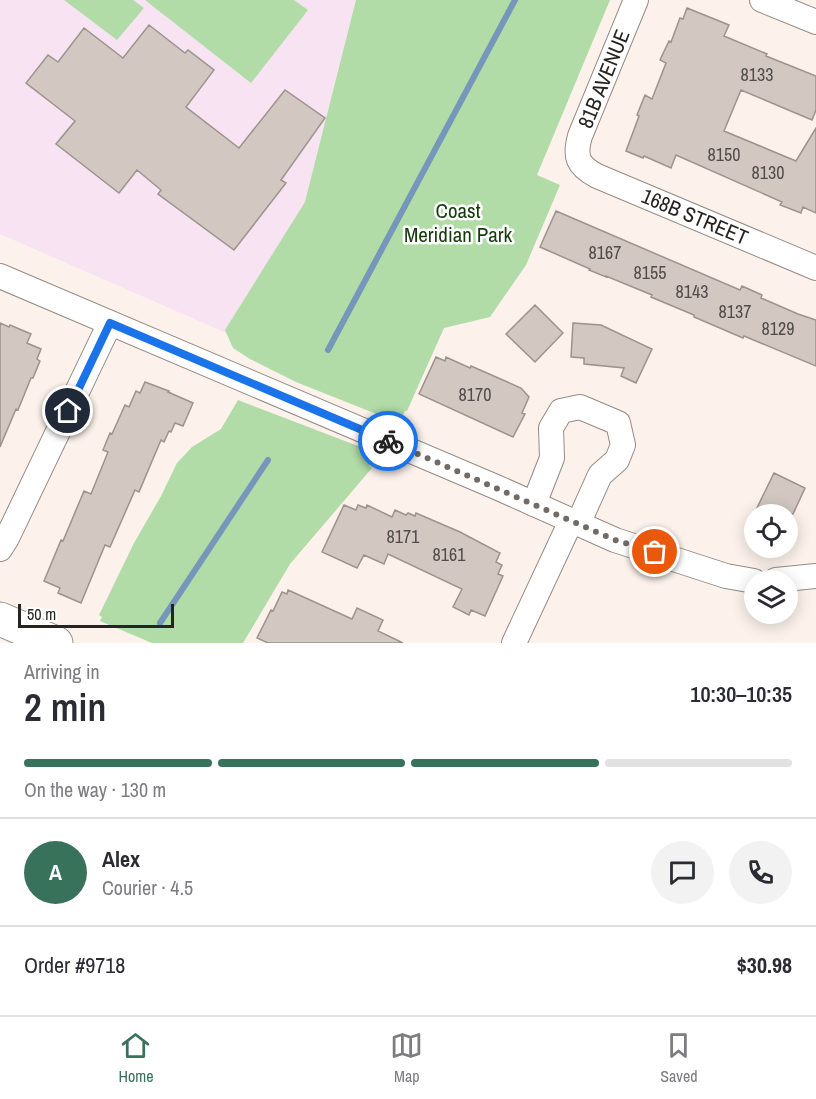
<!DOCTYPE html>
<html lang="en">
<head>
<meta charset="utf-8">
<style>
	body { margin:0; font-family:"Archivo Narrow",sans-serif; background:#f2f2f3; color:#2b2b33; height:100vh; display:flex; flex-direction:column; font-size:22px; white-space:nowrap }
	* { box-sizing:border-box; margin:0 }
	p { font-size:20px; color:#7c7c81 }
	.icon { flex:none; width:33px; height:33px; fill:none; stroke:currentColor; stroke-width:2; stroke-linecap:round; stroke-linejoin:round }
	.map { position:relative; height:643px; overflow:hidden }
	.details { display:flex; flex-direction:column; background:#fff; flex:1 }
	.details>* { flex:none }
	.tools { position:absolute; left:744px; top:504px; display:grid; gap:12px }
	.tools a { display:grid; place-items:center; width:54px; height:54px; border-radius:50%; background:#fff; box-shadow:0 3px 15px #0003; font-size:30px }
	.scale { position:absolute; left:18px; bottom:15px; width:156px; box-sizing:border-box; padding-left:6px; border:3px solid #262320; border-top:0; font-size:16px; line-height:21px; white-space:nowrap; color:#262320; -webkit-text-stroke:4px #fff; paint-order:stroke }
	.pin { position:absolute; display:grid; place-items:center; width:51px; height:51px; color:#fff; margin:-26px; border:3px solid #fff; border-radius:50%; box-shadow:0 2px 6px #0007 }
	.courier { position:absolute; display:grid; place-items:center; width:60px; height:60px; margin:-30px; border:4px solid #1a73e8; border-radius:50%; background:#fff; color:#222; box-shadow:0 2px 8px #0007 }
	.summary em { font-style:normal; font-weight:600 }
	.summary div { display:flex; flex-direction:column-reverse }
	.summary { display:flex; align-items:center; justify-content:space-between; height:102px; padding:0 24px }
	h1 { font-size:39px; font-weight:600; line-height:45px }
	.bar { display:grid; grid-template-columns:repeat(4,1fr); gap:9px 6px; align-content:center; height:72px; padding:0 24px }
	.bar i { height:8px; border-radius:4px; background:#e1e1e2 }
	.bar .selected { background:#38725b }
	.bar p { grid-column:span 4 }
	.line { display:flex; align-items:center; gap:15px; padding:0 24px; border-top:2px solid #e1e1e2 }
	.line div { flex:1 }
	.round { display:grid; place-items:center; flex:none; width:63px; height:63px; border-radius:32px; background:#f2f2f3 }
	.dock { display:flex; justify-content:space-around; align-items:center; height:84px; border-top:2px solid #e1e1e2; background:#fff; font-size:16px; color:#7c7c81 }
	.dock a { display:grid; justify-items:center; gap:3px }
	.dock .selected { color:#38725b }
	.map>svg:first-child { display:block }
	.education { fill:#f7e3f2 }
	.green { fill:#b1dba7 }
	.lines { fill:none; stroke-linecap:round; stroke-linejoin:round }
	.stream { stroke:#7696bb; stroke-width:6 }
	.building { fill:#d2c7c1; stroke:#9c938c; stroke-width:1.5 }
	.minor-casing { stroke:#958b85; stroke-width:26 }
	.secondary-casing { stroke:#958b85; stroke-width:35 }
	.minor { stroke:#fff; stroke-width:24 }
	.secondary { stroke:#fff; stroke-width:33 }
	.done { stroke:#716b67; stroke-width:6; stroke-dasharray:0 10.8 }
	.route { stroke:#1a73e8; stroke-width:8 }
	.labels { text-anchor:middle; stroke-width:5; stroke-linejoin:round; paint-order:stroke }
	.number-label { font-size:18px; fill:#514c48 }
	.street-label { font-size:21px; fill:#262320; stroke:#fff }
	.park-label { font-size:21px; fill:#153b0c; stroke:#fff }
</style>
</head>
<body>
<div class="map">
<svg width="816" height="643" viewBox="0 0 816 643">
	<rect width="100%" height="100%" fill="#fcf2eb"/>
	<path class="education" d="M0,0H475L302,366L0,234Z"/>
	<path class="green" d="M64,0H133L144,8L117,40Z
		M145,0H294L308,10L251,83Z
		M356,0H610L537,175L560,185L526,265L490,317L444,328L407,411H405L399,423L296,382L250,359L233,348L225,330L305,202Z
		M238,400L379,454L369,466L372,468L290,564L243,643H152L100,621L102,617L99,615L134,543L161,496L177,463L192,447L221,429Z"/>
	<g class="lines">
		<path class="stream" d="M328,350L515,0
			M160,623L268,460"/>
	</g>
	<path class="building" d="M687,8L729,25L724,36L767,54L766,56L816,76V110L812,120L741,90L724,131L796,161L816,128V213L803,207L801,213L780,205L782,202L676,155L671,168L644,156L643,158L626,151L639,116L637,115L645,95L652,99L666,63L660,60L669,41L671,42L680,18L683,19Z
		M149,25L185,53L188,50L214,70L186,107L239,148L285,90L325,118L281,180L286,183L234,250L158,194L161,190L137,170L119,193L56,144L75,121L26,83L48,55L58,62L84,28L123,58Z
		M556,211L740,290L742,286L762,295L761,298L798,314L816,320V366L744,336L743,338L694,317V315L651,297L652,295L606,276V277L589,270L590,269L540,247Z
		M535,305L563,333L535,362L506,334Z
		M0,323L9,327L10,325L31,334L27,343L41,349L37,359L40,361L33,378H31L18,410L16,409L0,447Z
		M573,323L601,325L652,349L636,383L621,376L624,368L584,364V358L571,357Z
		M436,357L445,361L446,357L470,368L471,366L521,388L529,397L522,413L525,414L513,437L419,394Z
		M145,382L169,391L168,392L193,403L183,426L175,423L171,432L169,431L164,442L161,440L139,492L135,490L110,547L105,545L81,603L58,593L60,588L44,581L61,540L63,541L84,491L91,494L108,452L103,450L110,433L112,434L125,405L129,407L136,391L140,393Z
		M774,473L805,488L793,514H754Z
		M344,505L356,510L358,505L366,508L367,505L392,517L395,510L406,515L408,513L415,516L416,513L460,532L500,553L496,562L502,565L498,574L503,576L485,616L471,610L469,615L453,607L462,589L388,554L384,564L364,555L357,568L322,552Z
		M288,590L352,619L357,608L383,620L378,631L403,643H268L257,638L271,610L273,611L282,592L287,594Z"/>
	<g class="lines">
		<g class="minor-casing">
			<g id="minor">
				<path id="s1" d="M636,0L580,136C574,157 578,166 597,176L816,268"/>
				<path d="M762,0L816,22"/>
				<path d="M0,276L496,487L615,540L726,576L754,581"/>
				<path d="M534,504L552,458L551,428L561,411L580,407L618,423L623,445L617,460L600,475L578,524"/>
				<path d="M0,549L7,538L110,323"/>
				<path d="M776,580L816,576"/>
				<path d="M514,643L571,521"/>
			</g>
		</g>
		<g class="secondary-casing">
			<path id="secondary" d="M0,619L56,643"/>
		</g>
		<use href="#minor" class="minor"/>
		<use href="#secondary" class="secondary"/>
	</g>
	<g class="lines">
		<path class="done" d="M388,441L615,540L655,552"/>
		<path class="route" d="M68,411L110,323L388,441"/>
	</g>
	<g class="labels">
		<g class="number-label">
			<text x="757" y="81">8133</text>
			<text x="724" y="161">8150</text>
			<text x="768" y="179">8130</text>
			<text x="605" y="259">8167</text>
			<text x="650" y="279">8155</text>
			<text x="692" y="298">8143</text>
			<text x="735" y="318">8137</text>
			<text x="778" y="335">8129</text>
			<text x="475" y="401">8170</text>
			<text x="403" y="543">8171</text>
			<text x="449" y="561">8161</text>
		</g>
		<g class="street-label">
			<text transform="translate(604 79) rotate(-68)" y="7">81B AVENUE</text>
			<text dy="7" stroke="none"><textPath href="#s1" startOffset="302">168B STREET</textPath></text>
		</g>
		<g class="park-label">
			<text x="458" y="218">Coast<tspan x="458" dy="24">Meridian Park</tspan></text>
		</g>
	</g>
</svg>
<div class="tools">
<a><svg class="icon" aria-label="locate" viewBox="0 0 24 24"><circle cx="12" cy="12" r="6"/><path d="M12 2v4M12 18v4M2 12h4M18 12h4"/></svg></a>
<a><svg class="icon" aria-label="layers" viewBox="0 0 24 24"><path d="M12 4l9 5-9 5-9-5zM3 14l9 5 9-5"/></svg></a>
</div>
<div class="scale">50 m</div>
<div class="pin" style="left:655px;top:552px;background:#ea580c"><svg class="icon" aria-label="bag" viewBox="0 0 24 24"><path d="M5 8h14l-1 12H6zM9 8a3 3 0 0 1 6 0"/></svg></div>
<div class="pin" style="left:68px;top:411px;background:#1f2937"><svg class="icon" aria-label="home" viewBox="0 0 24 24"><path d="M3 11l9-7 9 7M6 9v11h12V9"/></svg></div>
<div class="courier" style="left:388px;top:441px"><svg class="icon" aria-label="bike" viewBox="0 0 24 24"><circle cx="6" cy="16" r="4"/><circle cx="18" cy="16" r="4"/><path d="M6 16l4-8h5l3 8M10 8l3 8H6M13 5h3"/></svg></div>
</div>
<section class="details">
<div class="summary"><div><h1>2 min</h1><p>Arriving in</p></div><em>10:30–10:35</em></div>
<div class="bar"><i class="selected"></i><i class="selected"></i><i class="selected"></i><i></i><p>On the way · 130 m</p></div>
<div class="line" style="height:108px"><b class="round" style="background:#38725b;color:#fff">A</b><div><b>Alex</b><p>Courier · 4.5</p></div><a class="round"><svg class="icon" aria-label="chat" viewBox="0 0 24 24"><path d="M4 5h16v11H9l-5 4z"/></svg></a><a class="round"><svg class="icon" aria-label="phone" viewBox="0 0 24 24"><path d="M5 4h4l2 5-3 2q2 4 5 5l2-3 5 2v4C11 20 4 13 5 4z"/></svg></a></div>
<div class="line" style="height:78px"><div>Order #9718</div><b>$30.98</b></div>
</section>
<nav class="dock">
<a class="selected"><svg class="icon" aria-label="home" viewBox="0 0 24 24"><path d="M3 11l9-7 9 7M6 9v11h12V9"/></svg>Home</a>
<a><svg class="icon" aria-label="map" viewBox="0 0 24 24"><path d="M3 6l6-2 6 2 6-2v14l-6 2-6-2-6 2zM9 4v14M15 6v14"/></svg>Map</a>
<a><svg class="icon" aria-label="saved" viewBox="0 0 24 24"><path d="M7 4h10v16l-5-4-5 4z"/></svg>Saved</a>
</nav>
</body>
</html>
